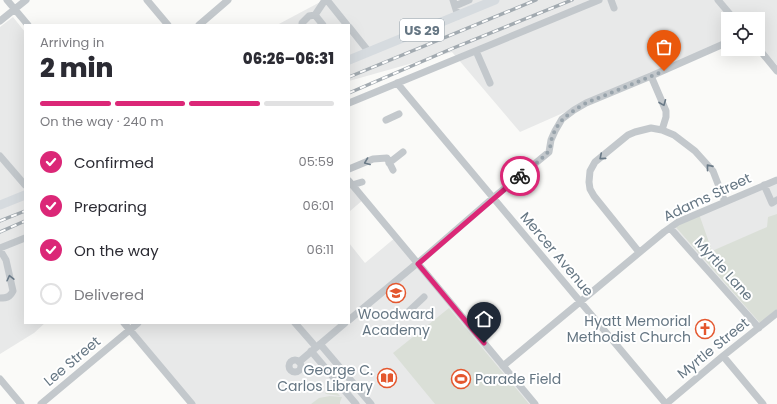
<!DOCTYPE html>
<html lang="en">
<head>
<meta charset="utf-8">
<style>
	body { margin:0; font-family:Poppins,sans-serif; background:#f7f7f7; color:#2b2b33; height:100vh; display:flex; flex-direction:column; font-size:15px; white-space:nowrap }
	* { box-sizing:border-box; margin:0 }
	p { font-size:13px; color:#7c7c81 }
	.icon { flex:none; width:22px; height:22px; fill:none; stroke:currentColor; stroke-width:2; stroke-linecap:round; stroke-linejoin:round }
	.map { position:relative; flex:1; overflow:hidden }
	.details { position:absolute; left:24px; top:24px; width:326px; height:300px; display:flex; flex-direction:column; background:#fff; border-radius:0px; box-shadow:0 4px 16px #0002 }
	.details>* { flex:none }
	.tools { position:absolute; left:721px; top:12px; display:grid; gap:8px }
	.tools a { display:grid; place-items:center; width:44px; height:44px; border-radius:0px; background:#fff; box-shadow:0 4px 16px #0002; font-size:20px }
	.pin { position:absolute; display:grid; place-items:center; width:34px; height:34px; color:#fff; margin:-41px -17px; border-radius:50% 50% 50% 0; rotate:-45deg; box-shadow:0 0 4px #0007 }
	.pin .icon { rotate:45deg }
	.courier { position:absolute; display:grid; place-items:center; width:40px; height:40px; margin:-20px; border:3px solid #db2777; border-radius:50%; background:#fff; color:#222; box-shadow:0 1px 5px #0007 }
	.summary em { font-style:normal; font-weight:800 }
	.summary div { display:flex; flex-direction:column-reverse }
	.summary { display:flex; align-items:center; justify-content:space-between; height:68px; padding:0 16px }
	h1 { font-size:26px; font-weight:800; line-height:30px }
	.bar { display:grid; grid-template-columns:repeat(4,1fr); gap:6px 4px; align-content:center; height:48px; padding:0 16px }
	.bar i { height:5px; border-radius:3px; background:#e1e1e2 }
	.bar .current { background:#db2777 }
	.bar p { grid-column:span 4 }
	ol { padding:0 16px; list-style:none }
	li { display:flex; align-items:center; gap:12px; height:44px }
	li p { margin-inline-start:auto }
	li .icon { padding:4px; border-radius:50%; background:#db2777; color:#fff; stroke-width:4 }
	li:last-child { color:#7c7c81 }
	li i { width:22px; height:22px; border:2px solid #e1e1e2; border-radius:50% }
	.map>svg:first-child { display:block }
	.built { fill:#e8e9e9 }
	.green { fill:#dadfd7 }
	.lines { fill:none; stroke-linecap:round; stroke-linejoin:round }
	.minor { stroke:#c3c8cc; stroke-width:7 }
	.major { stroke:#d6dbdf; stroke-width:9 }
	.rail-casing { stroke:#a2aab0; stroke-width:3.5 }
	.rail { stroke:#fff; stroke-width:2; stroke-dasharray:6; stroke-linecap:butt }
	.oneway { stroke:#6a7a87 }
	.done { stroke:#99a4ac; stroke-width:4; stroke-dasharray:0 7.2 }
	.route { stroke:#db2777; stroke-width:5 }
	.labels { text-anchor:middle; stroke-width:4; stroke-linejoin:round; paint-order:stroke }
	.shield { fill:#fff; stroke:#939fa8; stroke-width:1 }
	.shield-label { font-size:13px; font-weight:bold; fill:#657683 }
	.street-label { font-size:14px; fill:#657683; stroke:#fff }
	.poi-label { font-size:14px; fill:#657683; stroke:#fff; text-anchor:end }
</style>
</head>
<body>
<div class="map">
<svg width="777" height="404" viewBox="0 0 777 404">
	<rect width="100%" height="100%" fill="#fafaf8"/>
	<path class="built" d="M324,0H777V65L758,43V19H728V40L520,132L452,52L349,81V25H277Z
		M13,17L25,32V323H45L34,333L0,354V27Z
		M777,180V309L757,325L669,228Z
		M349,181L364,199L349,212Z
		M396,237L535,404H192L130,330L138,323H349V243L365,263Z"/>
	<path class="green" d="M699,214L712,251L767,227L768,217L777,214V309L760,323L674,225Z
		M449,308L529,404H435L393,353Z
		M332,387L340,396L326,394L325,393Z
		M330,396L342,397L340,402L339,401L340,402V404H311L319,398Z"/>
	<g class="lines">
		<path class="minor" d="M7,0L28,25
			M147,0L168,25
			M327,0L347,25
			M453,0L458,16
			M611,0L614,8
			M718,0L734,19
			M455,6L469,0
			M315,15L325,0
			M0,21L26,0
			M199,25L228,0
			M302,25V23L309,16L315,15L323,25
			M349,27L369,52
			M758,48L777,71
			M476,51L490,83
			M651,76L666,111V117L662,130
			M397,83L666,404
			M349,103L599,0
			M386,120L399,114
			M0,156L25,185
			M389,163L403,152
			M349,169L373,159L387,158L393,170
			M349,181L535,404
			M352,185L362,182
			M764,185L772,203L777,200
			M670,228L759,328
			M0,248L25,238
			M0,250L6,260L13,291C10,297 7,298 0,298
			M639,252L594,196L590,189L589,182L590,171L595,162L628,135L635,132L651,128L662,130L674,135L695,151L713,171L725,202
			M418,263L493,198L549,152L551,140L555,131L562,119L574,110L586,103L651,76L728,42
			M408,312L424,297
			M349,320L415,265
			M124,323L192,404
			M295,323L316,347
			M320,344L371,404
			M311,351L356,404
			M723,356L763,404
			M289 366a6 6 0 1 1 12 0a6 6 0 1 1-12 0Z
			M299,362L345,323
			M503,366L664,232L678,222L777,180
			M0,379L21,404
			M41,404L138,323
			M666,404L723,356L777,313"/>
		<path class="major" d="M349,60L495,0
			M0,205L25,195"/>
		<g class="rail-casing">
			<path id="rail" d="M349,77L536,0
				M349,93L451,49L572,0
				M0,221L25,211
				M0,232L25,221"/>
		</g>
		<use href="#rail" class="rail"/>
	</g>
	<defs><path id="oneway-chevron" d="M-2-3.5L2.5 0L-2 3.5" fill="none" stroke-width="1.6" stroke-linecap="round" stroke-linejoin="round"/></defs>
	<g class="oneway">
		<use href="#oneway-chevron" transform="translate(663 103) rotate(68)"/>
		<use href="#oneway-chevron" transform="translate(602 157) rotate(140)"/>
		<use href="#oneway-chevron" transform="translate(367 162) rotate(159)"/>
		<use href="#oneway-chevron" transform="translate(709 167) rotate(-129)"/>
		<use href="#oneway-chevron" transform="translate(10 278) rotate(-103)"/>
	</g>
	<g class="lines">
		<path class="done" d="M520,176C529,169 540,161 547,153C551,150 550,143 552,138C558,119 570,113 586,103L664,71"/>
		<path class="route" d="M484,343L418,264L520,176"/>
	</g>
	<defs>
		<g id="school-ring" transform="scale(1)"><circle r="9.5" fill="#fff" stroke="#e4572e" stroke-width="1.5"/><path d="M0-5L7-2L0 1L-7-2ZM-4 1L0 2.5L4 1V4Q0 6-4 4Z" fill="#e4572e"/></g>
		<g id="church-ring" transform="scale(1)"><circle r="9.5" fill="#fff" stroke="#e4572e" stroke-width="1.5"/><path d="M-1.2-6h2.4v3.5h3.3v2.4h-3.3V6h-2.4V-.1h-3.3v-2.4h3.3Z" fill="#e4572e"/></g>
		<g id="library-ring" transform="scale(1)"><circle r="9.5" fill="#fff" stroke="#e4572e" stroke-width="1.5"/><path d="M-6-4Q-3-5.5-.7-3.5V5Q-3 3-6 4ZM6-4Q3-5.5 .7-3.5V5Q3 3 6 4Z" fill="#e4572e"/></g>
		<g id="stadium-ring" transform="scale(1)"><circle r="9.5" fill="#fff" stroke="#e4572e" stroke-width="1.5"/><path d="M0-5a6.5 5 0 1 0 0 10a6.5 5 0 1 0 0-10ZM-3.5-1.8h7v3.6h-7Z" fill="#e4572e"/></g>
	</defs>
	<g fill-rule="evenodd">
		<use href="#school-ring" x="396" y="293"/>
		<use href="#church-ring" x="705" y="329"/>
		<use href="#library-ring" x="387" y="378"/>
		<use href="#stadium-ring" x="461" y="379"/>
	</g>
	<g class="labels">
		<rect class="shield" x="400" y="19" width="44" height="22" rx="3"/>
		<g class="shield-label">
			<text x="422" y="35">US 29</text>
		</g>
		<g class="street-label">
			<text transform="translate(707 197) rotate(-25)" y="5">Adams Street</text>
			<text transform="translate(557 254) rotate(50)" y="5">Mercer Avenue</text>
			<text transform="translate(724 269) rotate(48)" y="5">Myrtle Lane</text>
			<text transform="translate(713 348) rotate(-39)" y="5">Myrtle Street</text>
			<text transform="translate(72 361) rotate(-40)" y="5">Lee Street</text>
		</g>
		<g class="poi-label">
			<text x="396" y="319" text-anchor="middle">Woodward<tspan x="396" dy="16">Academy</tspan></text>
			<text x="691" y="326">Hyatt Memorial<tspan x="691" dy="16">Methodist Church</tspan></text>
			<text x="373" y="375">George C.<tspan x="373" dy="16">Carlos Library</tspan></text>
			<text x="475" y="384" text-anchor="start">Parade Field</text>
		</g>
	</g>
</svg>
<div class="tools">
<a><svg class="icon" aria-label="locate" viewBox="0 0 24 24"><circle cx="12" cy="12" r="6"/><path d="M12 2v4M12 18v4M2 12h4M18 12h4"/></svg></a>
</div>
<div class="pin" style="left:664px;top:71px;background:#ea580c"><svg class="icon" aria-label="bag" viewBox="0 0 24 24"><path d="M5 8h14l-1 12H6zM9 8a3 3 0 0 1 6 0"/></svg></div>
<div class="pin" style="left:484px;top:343px;background:#1f2937"><svg class="icon" aria-label="home" viewBox="0 0 24 24"><path d="M3 11l9-7 9 7M6 9v11h12V9"/></svg></div>
<div class="courier" style="left:520px;top:176px"><svg class="icon" aria-label="bike" viewBox="0 0 24 24"><circle cx="6" cy="16" r="4"/><circle cx="18" cy="16" r="4"/><path d="M6 16l4-8h5l3 8M10 8l3 8H6M13 5h3"/></svg></div>
<section class="details">
<div class="summary"><div><h1>2 min</h1><p>Arriving in</p></div><em>06:26–06:31</em></div>
<div class="bar"><i class="current"></i><i class="current"></i><i class="current"></i><i></i><p>On the way · 240 m</p></div>
<ol>
<li><svg class="icon" aria-label="check" viewBox="0 0 24 24"><path d="M5 12l5 5 9-10"/></svg>Confirmed<p>05:59</p></li>
<li><svg class="icon" aria-label="check" viewBox="0 0 24 24"><path d="M5 12l5 5 9-10"/></svg>Preparing<p>06:01</p></li>
<li><svg class="icon" aria-label="check" viewBox="0 0 24 24"><path d="M5 12l5 5 9-10"/></svg>On the way<p>06:11</p></li>
<li><i></i>Delivered</li>
</ol>
</section>
</div>
</body>
</html>
